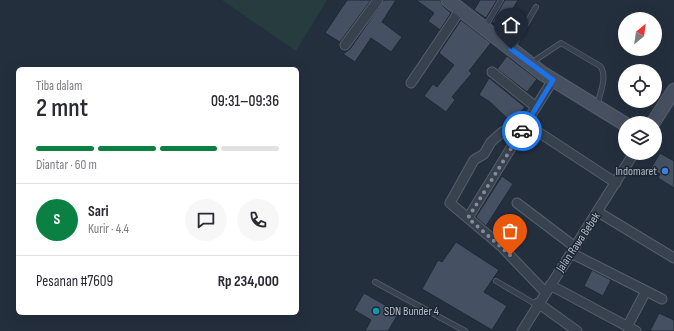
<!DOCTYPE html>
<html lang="id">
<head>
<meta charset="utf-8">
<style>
	body { margin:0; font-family:"Sofia Sans Condensed",sans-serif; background:#f7f7f7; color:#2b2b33; height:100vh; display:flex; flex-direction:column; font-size:15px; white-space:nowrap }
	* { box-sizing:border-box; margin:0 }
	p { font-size:13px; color:#7c7c81 }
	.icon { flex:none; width:22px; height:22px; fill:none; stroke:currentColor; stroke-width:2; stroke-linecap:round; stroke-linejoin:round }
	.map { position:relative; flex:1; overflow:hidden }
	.panel { position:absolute; left:16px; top:67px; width:283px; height:248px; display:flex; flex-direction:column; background:#fff; border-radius:6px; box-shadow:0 4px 16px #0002 }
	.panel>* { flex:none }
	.needle { width:26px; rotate:29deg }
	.buttons { position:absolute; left:618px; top:12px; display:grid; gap:8px }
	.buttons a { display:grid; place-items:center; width:44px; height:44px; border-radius:50%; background:#fff; box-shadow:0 4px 16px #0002; font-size:20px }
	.pin { position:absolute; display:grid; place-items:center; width:34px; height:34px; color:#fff; margin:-41px -17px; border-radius:50% 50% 50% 0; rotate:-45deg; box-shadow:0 0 4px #0007 }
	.pin .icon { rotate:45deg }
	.courier { position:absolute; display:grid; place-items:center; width:40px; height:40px; margin:-20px; border:3px solid #1a73e8; border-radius:50%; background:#fff; color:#222; box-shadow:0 1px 5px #0007 }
	.headline em { font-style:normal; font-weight:600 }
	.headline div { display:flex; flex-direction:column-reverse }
	.headline { display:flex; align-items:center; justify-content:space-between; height:68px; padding:0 20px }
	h1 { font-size:26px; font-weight:600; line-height:30px }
	.bar { display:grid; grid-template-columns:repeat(4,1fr); gap:6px 4px; align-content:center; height:48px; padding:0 20px }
	.bar i { height:5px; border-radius:3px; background:#e1e1e2 }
	.bar .current { background:#0b8043 }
	.bar p { grid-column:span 4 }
	.line { display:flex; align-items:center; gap:10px; padding:0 20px; border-top:1px solid #e1e1e2 }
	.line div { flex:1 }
	.round { display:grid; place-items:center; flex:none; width:42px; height:42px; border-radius:21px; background:#f7f7f7 }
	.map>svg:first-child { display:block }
	.green { fill:#263c3f }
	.building { fill:#455162; stroke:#1f2835 }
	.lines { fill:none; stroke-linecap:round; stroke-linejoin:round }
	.lane-casing { stroke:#565f6c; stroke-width:6 }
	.street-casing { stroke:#565f6c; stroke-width:11 }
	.secondary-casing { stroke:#565f6c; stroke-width:15 }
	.lane { stroke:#38414e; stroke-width:4.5 }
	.street { stroke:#38414e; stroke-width:9 }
	.secondary { stroke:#465061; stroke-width:13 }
	.done { stroke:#828b98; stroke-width:4; stroke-dasharray:0 7.2 }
	.route { stroke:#1a73e8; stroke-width:5 }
	.shop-dot { fill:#3f7fe0; stroke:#1d2633; stroke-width:1.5 }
	.culture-dot { fill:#0f9aa8; stroke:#1d2633; stroke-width:1.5 }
	.labels { text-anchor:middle; stroke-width:3; stroke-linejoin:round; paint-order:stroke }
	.poi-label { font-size:12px; fill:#b4bcc9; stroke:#1d2633; text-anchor:end }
	.street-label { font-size:12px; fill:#b4bcc9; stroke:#1d2633 }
</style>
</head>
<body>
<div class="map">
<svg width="674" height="331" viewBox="0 0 674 331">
	<rect width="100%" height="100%" fill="#242f3e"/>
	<path class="green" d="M222,0H327L296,51Z"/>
	<path class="building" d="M347,0H371L340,42L325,33Z
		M384,0H396L382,22L402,37L391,52L371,38L355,62L343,54L350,49Z
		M416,0H440L443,6L451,13L440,30L428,21L434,13Z
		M480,0H497L486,18L474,10Z
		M505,0H518L502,28L492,22Z
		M461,20L491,43L469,71L472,73L452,97L455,100L446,112L424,96L433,84L437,87L454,65L439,53Z
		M507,56L537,79L527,92L497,69Z
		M489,78L525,107L516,117L510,121L490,102L479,95Z
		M660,153L674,161V188L658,178L660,174L651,168Z
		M502,176L513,184L486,226L476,217Z
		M456,242L499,270L484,292L507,306L492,330L422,289L438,260L442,262Z
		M592,270L611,280L603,296L584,286Z
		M364,293L399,313L388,331H365L371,320L354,310Z
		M659,313L674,320V331H650Z"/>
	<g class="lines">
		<g class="lane-casing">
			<path id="lane" d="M485,27L501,0
				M512,48L536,7
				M531,63L561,43L600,66C608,75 600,94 597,105
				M496,281L537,305
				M375,282L465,331"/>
		</g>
		<g class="street-casing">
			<path id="street" d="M345,45L378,0
				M492,72L536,107L553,80
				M411,83L461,9
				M517,203L575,247
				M598,212L674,258
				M468,218L536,107
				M571,253L662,299
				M550,285L636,331
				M545,292L501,246L450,203L474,160L484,154L491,142L501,133L519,122L526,124L616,183
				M538,303L577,331
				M627,327L646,291
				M522,331L634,153"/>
		</g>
		<g class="secondary-casing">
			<path id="secondary" d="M448,0L542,73L625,124
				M653,123L674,90"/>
		</g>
		<use href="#lane" class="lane"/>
		<use href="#street" class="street"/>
		<use href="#secondary" class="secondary"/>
	</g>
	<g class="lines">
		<path class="done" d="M510,255L468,218L522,131"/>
		<path class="route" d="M511,49L553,80L522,131"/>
	</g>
	<circle class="shop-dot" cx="665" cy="171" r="4"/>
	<circle class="culture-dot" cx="376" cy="311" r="4"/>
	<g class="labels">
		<g class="poi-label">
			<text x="657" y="175">Indomaret</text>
			<text x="384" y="315" text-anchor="start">SDN Bunder 4</text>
		</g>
		<g class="street-label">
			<text transform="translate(578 242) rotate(-56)" y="4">Jalan Rawa Bebek</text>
		</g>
	</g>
</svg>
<div class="buttons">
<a><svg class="needle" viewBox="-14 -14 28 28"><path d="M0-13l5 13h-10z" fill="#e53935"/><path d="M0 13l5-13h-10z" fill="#7c7c81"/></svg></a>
<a><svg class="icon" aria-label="locate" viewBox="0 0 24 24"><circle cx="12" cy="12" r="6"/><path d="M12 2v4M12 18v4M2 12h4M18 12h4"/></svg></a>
<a><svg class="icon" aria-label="layers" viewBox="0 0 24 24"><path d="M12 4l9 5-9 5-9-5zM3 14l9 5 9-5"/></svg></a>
</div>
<div class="pin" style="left:510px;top:255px;background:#ea580c"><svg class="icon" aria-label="bag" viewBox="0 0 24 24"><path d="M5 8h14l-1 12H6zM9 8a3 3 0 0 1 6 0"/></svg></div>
<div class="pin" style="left:511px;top:49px;background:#1f2937"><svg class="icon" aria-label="home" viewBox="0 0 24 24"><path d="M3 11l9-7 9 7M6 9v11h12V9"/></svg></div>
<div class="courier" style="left:522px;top:131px"><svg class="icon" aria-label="car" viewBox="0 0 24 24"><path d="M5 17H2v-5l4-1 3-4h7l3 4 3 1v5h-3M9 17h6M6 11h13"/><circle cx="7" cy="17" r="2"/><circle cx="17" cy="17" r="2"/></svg></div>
<section class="panel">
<div class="headline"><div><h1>2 mnt</h1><p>Tiba dalam</p></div><em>09:31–09:36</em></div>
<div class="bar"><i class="current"></i><i class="current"></i><i class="current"></i><i></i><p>Diantar · 60 m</p></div>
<div class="line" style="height:72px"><b class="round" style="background:#0b8043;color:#fff">S</b><div><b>Sari</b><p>Kurir · 4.4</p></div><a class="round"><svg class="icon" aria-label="chat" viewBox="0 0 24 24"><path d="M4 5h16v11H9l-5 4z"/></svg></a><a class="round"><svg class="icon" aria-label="phone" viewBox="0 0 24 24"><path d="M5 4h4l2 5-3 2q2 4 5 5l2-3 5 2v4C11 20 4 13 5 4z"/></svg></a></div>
<div class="line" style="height:52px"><div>Pesanan #7609</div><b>Rp 234,000</b></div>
</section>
</div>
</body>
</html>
